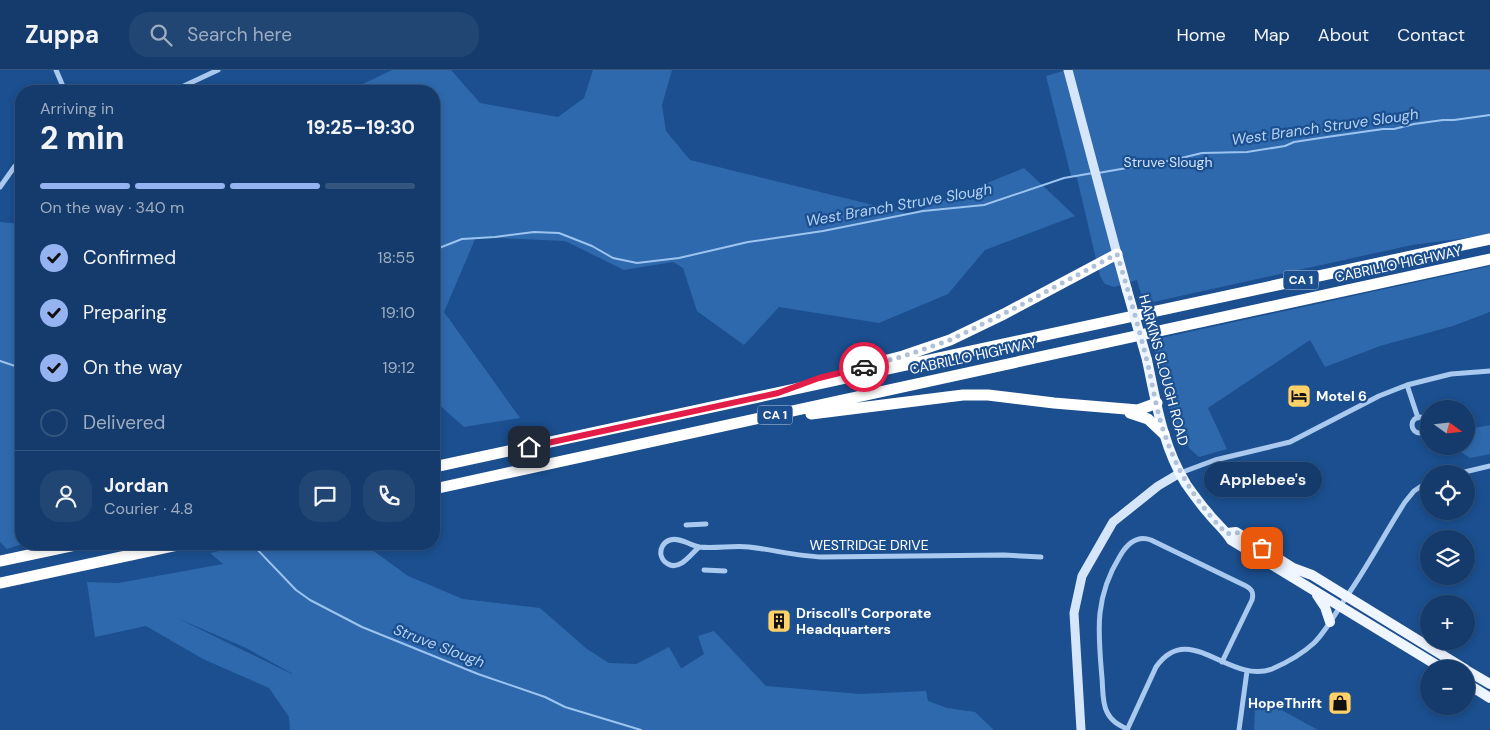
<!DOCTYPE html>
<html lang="en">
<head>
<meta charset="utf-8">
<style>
	body { margin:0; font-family:"DM Sans",sans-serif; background:#214673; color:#f1f3f6; height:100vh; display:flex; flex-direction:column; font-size:19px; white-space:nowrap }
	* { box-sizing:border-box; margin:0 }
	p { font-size:16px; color:#9dadc1 }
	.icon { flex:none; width:28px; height:28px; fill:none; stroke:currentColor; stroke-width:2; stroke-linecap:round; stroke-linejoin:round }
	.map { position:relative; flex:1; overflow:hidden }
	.sheet { position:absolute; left:15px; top:15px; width:425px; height:465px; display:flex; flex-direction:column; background:#143b6b; border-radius:20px; box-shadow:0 2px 8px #0003,0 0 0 1px #33557e }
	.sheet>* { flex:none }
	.needle { width:32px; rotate:105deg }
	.controls { position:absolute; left:1420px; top:330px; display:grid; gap:10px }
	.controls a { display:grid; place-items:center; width:55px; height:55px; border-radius:50%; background:#143b6b; box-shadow:0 2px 8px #0003,0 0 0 1px #33557e; font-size:25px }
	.pin { position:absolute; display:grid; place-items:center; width:42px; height:42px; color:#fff; margin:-21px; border-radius:10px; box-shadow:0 2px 8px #0006 }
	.courier { position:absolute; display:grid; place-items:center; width:50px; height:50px; margin:-25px; border:4px solid #e11d48; border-radius:50%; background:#fff; color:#222; box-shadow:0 1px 6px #0007 }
	.bubble { position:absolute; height:35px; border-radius:18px; background:#143b6b; box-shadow:0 2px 8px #0003,0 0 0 1px #33557e; font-size:16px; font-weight:700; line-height:35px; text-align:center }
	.headline em { font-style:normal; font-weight:700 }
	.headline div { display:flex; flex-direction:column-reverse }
	.headline { display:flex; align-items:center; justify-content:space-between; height:85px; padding:0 25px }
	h1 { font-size:32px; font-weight:700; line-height:38px }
	.bar { display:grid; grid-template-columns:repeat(4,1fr); gap:8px 5px; align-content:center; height:60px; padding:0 25px }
	.bar i { height:6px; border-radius:4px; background:#33557e }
	.bar .selected { background:#95b2f1 }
	.bar p { grid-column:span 4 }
	.line { display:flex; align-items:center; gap:12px; padding:0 25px; border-top:1px solid #33557e }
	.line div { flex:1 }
	.round { display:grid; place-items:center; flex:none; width:52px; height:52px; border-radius:20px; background:#214673 }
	ol { padding:0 25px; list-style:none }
	li { display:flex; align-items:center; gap:15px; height:55px }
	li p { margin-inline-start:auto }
	li .icon { padding:5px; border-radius:50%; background:#95b2f1; color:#111; stroke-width:4 }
	li:last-child { color:#9dadc1 }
	li i { width:28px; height:28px; border:2px solid #33557e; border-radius:50% }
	header { display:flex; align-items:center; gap:30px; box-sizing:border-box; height:70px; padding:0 25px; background:#143b6b; border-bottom:1px solid #33557e }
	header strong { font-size:24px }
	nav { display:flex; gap:28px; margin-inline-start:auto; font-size:18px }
	.search { width:350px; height:45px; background:#214673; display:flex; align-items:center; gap:12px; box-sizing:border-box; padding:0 18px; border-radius:20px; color:#9dadc1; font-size:19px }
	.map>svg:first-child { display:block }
	.green { fill:#2e69ad; fill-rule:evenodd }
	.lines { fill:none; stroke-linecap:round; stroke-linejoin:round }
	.stream { stroke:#9cc4f0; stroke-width:2 }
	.street { stroke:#a9c9ee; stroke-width:5 }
	.secondary { stroke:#d6e6fa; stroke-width:9 }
	.primary { stroke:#f0f6ff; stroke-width:10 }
	.highway { stroke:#fff; stroke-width:11 }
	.primary-bridge { stroke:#f0f6ff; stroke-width:10 }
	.done { stroke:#afc1d8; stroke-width:5; stroke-dasharray:0 9 }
	.route { stroke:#e11d48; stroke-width:6 }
	.labels { text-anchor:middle; stroke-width:4.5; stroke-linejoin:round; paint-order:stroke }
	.shield { fill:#1b4f8f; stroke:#bbcadd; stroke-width:1 }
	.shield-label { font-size:12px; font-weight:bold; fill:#fff }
	.park-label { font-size:14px; fill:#cfe3fa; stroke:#1b4f8f }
	.street-label { font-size:14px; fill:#fff; stroke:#1b4f8f }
	.poi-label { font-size:14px; font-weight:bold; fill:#fff; stroke:#1b4f8f; text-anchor:start }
	.water-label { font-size:15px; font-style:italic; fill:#b5d3f5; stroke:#1b4f8f }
</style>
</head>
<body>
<header>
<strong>Zuppa</strong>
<div class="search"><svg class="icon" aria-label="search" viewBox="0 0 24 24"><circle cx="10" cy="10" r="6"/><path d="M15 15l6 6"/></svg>Search here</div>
<nav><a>Home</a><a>Map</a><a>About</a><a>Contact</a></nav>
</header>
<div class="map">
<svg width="1490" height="660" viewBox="0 0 1490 660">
	<rect width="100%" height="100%" fill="#1b4f8f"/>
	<path class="green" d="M392,0H451L480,33L558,47L584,28L593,0H672L662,35L666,61L690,90L910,144L1024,98L1075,146L985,180L948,224L879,253L779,237L744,275L697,241L683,198L673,192L624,200L565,171L476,167L444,242L520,348L464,357L434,330V21H348Z
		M1066,0H1490V165L1412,175L1144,234L1137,210L1114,217L1105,214L1100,206L1077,108L1071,106L1046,6Z
		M0,152L21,154V474H23L7,479L0,472Z
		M1490,196V242L1453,256L1380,276L1325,297L1310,270L1208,338L1227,379L1199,387L1190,379L1172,349L1152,270Z
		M1490,355V384L1470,388L1458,380L1460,376H1466V367L1469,359Z
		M252,474H364L408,506L463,529L540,538L587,579L609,593L636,594L669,577L681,598H682L704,584L698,566L714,561L766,616L860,624L926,621L928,631L947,638L975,642L994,660H290L289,647L269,618L203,589L146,556L95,567L87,512L118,513L223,494L210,483ZM177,548L246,578L293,604H292Z
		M1255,636L1276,637L1318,660H1254Z"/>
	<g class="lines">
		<path class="stream" d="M1098,103L1173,90L1202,83L1247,82L1285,76L1294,72L1327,67L1383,59H1394L1414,54L1443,50H1454L1490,45
			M434,180L462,169L495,167L534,162L559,163L592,176L613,188L637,193L679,188L748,172L823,161L923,141L984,135L1064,108L1093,103
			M0,291L21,298
			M252,474L296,520L310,530L362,557L478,604L545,627L565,637L641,660"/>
		<path class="street" d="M56,0L65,21
			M173,21L218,0
			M0,117L15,96L21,92
			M1407,315L1418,348
			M1412 355a8 8 0 1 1 16 0a8 8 0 1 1-16 0Z
			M1180,403L1215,390L1290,372L1379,326L1407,315L1451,304L1490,301
			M1456,404L1490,396
			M686,455L706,454
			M699,477C691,484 680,501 668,494C664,492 662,489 661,485C660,479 663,472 670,470C680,467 689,475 699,477C715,479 733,475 749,477C774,480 797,486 822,487L1004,485L1041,487
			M704,500L725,501
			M1127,659C1119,655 1111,651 1107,642C1102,633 1103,619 1102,608C1098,562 1094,528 1120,486C1127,474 1137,465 1151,470L1246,516C1252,519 1254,523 1252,530L1222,592
			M1127,660L1156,597C1189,549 1229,615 1272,599C1286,593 1302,584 1314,573C1327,560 1336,542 1347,526C1368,496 1385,463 1405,432L1414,421L1429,411
			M1239,660L1247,601"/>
		<path class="secondary" d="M1068,0L1117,184
			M1081,660L1074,543L1082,506L1113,452L1158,416L1180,403"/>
		<path class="primary" d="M1117,184L1127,220
			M1147,290C1156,332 1163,377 1186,414C1193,424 1201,435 1209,444C1216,453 1225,460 1231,470L1443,599
			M1227,463L1236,462L1293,498L1312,505L1465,599
			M1317,525L1325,537L1330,552
			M1466,600L1490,614
			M1466,613L1490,628"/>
		<path class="highway" d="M852,299L903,286L950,270L1004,244L1117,184
			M1130,343L1148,349L1164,364
			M811,344L963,325H988L1054,333L1138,340L1157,333
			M434,397L1490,169
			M434,419L1490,189
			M0,491L80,474
			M0,513L182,474"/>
		<path class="primary-bridge" d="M1127,220L1147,290"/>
	</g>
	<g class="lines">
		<path class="done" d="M864,297L904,286L950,270L1017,237L1117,184C1128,220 1138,255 1147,291C1153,315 1156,341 1165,365C1178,403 1198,435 1227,464L1236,462L1262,478"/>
		<path class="route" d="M529,377L778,323L819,308L864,297"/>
	</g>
	<defs>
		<g id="hotel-square" transform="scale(1.25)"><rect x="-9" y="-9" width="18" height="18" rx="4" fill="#ffd166" stroke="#1b4f8f"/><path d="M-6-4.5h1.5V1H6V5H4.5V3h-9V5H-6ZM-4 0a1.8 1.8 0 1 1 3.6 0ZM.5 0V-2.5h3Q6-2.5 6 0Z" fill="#111"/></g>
		<g id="building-square" transform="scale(1.25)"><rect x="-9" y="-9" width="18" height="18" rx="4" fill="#ffd166" stroke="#1b4f8f"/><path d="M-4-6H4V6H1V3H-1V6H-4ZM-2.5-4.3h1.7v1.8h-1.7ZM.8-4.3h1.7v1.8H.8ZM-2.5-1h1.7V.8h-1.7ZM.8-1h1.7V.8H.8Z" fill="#111"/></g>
		<g id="shop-square" transform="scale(1.25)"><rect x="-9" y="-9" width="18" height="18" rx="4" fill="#ffd166" stroke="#1b4f8f"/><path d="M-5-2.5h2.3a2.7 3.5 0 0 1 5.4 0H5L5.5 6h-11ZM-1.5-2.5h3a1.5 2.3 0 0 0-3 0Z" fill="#111"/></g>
	</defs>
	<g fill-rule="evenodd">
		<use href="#hotel-square" x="1299" y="326"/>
		<use href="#building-square" x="779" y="551"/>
		<use href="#shop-square" x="1340" y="633"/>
	</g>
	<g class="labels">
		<g class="shield">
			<rect x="1283.5" y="200.5" width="35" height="19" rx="4"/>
			<rect x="757.5" y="335.5" width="35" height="19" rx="4"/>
		</g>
		<g class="shield-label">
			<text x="1301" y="214">CA 1</text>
			<text x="775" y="349">CA 1</text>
		</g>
		<g class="park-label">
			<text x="1168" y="97">Struve Slough</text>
		</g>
		<g class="street-label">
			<text transform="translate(1398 194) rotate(-12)" y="5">CABRILLO HIGHWAY</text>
			<text transform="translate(973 286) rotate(-12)" y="5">CABRILLO HIGHWAY</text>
			<text transform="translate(1164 300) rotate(75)" y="5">HARKINS SLOUGH ROAD</text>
			<text x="869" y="480">WESTRIDGE DRIVE</text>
		</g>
		<g class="poi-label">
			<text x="1316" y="331">Motel 6</text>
			<text x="796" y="548">Driscoll's Corporate<tspan x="796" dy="16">Headquarters</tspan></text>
			<text x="1322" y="638" text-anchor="end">HopeThrift</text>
		</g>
		<g class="water-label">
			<text transform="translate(1325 57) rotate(-8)" y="5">West Branch Struve Slough</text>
			<text transform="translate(899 135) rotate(-10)" y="5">West Branch Struve Slough</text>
			<text transform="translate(439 576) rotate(21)" y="5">Struve Slough</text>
		</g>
	</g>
</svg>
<div class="controls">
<a><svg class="needle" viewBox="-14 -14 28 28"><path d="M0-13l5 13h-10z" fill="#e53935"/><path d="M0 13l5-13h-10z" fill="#9dadc1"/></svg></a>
<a><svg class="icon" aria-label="locate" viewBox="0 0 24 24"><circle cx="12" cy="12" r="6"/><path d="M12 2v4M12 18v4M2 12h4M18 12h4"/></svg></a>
<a><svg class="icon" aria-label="layers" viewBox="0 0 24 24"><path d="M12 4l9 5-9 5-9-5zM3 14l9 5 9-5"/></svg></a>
<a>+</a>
<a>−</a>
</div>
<div class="pin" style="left:1262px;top:478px;background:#ea580c"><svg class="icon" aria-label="bag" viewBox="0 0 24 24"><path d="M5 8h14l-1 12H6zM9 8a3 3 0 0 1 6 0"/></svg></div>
<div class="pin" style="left:529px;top:377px;background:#1f2937"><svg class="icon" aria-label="home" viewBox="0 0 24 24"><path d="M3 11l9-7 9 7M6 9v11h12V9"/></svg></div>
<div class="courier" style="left:864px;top:297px"><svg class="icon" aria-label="car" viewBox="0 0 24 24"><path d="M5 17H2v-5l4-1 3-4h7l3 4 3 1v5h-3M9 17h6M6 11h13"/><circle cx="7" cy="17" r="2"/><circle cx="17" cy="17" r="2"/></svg></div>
<div class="bubble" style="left:1204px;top:392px;width:118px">Applebee's</div>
<section class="sheet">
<div class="headline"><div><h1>2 min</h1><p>Arriving in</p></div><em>19:25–19:30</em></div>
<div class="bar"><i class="selected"></i><i class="selected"></i><i class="selected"></i><i></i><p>On the way · 340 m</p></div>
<ol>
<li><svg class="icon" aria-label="check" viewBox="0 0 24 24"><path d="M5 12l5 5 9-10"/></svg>Confirmed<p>18:55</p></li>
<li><svg class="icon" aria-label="check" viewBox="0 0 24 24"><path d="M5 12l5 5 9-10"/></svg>Preparing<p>19:10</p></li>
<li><svg class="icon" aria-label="check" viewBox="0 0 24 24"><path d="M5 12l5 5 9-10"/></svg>On the way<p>19:12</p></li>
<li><i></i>Delivered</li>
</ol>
<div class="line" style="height:90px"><a class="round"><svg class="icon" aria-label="person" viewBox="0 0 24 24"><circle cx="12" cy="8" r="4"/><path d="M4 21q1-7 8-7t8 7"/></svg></a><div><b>Jordan</b><p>Courier · 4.8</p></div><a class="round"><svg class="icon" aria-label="chat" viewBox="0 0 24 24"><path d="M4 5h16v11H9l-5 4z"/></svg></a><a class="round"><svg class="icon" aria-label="phone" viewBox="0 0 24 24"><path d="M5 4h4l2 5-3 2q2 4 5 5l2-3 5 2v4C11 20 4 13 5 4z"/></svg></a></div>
</section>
</div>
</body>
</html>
